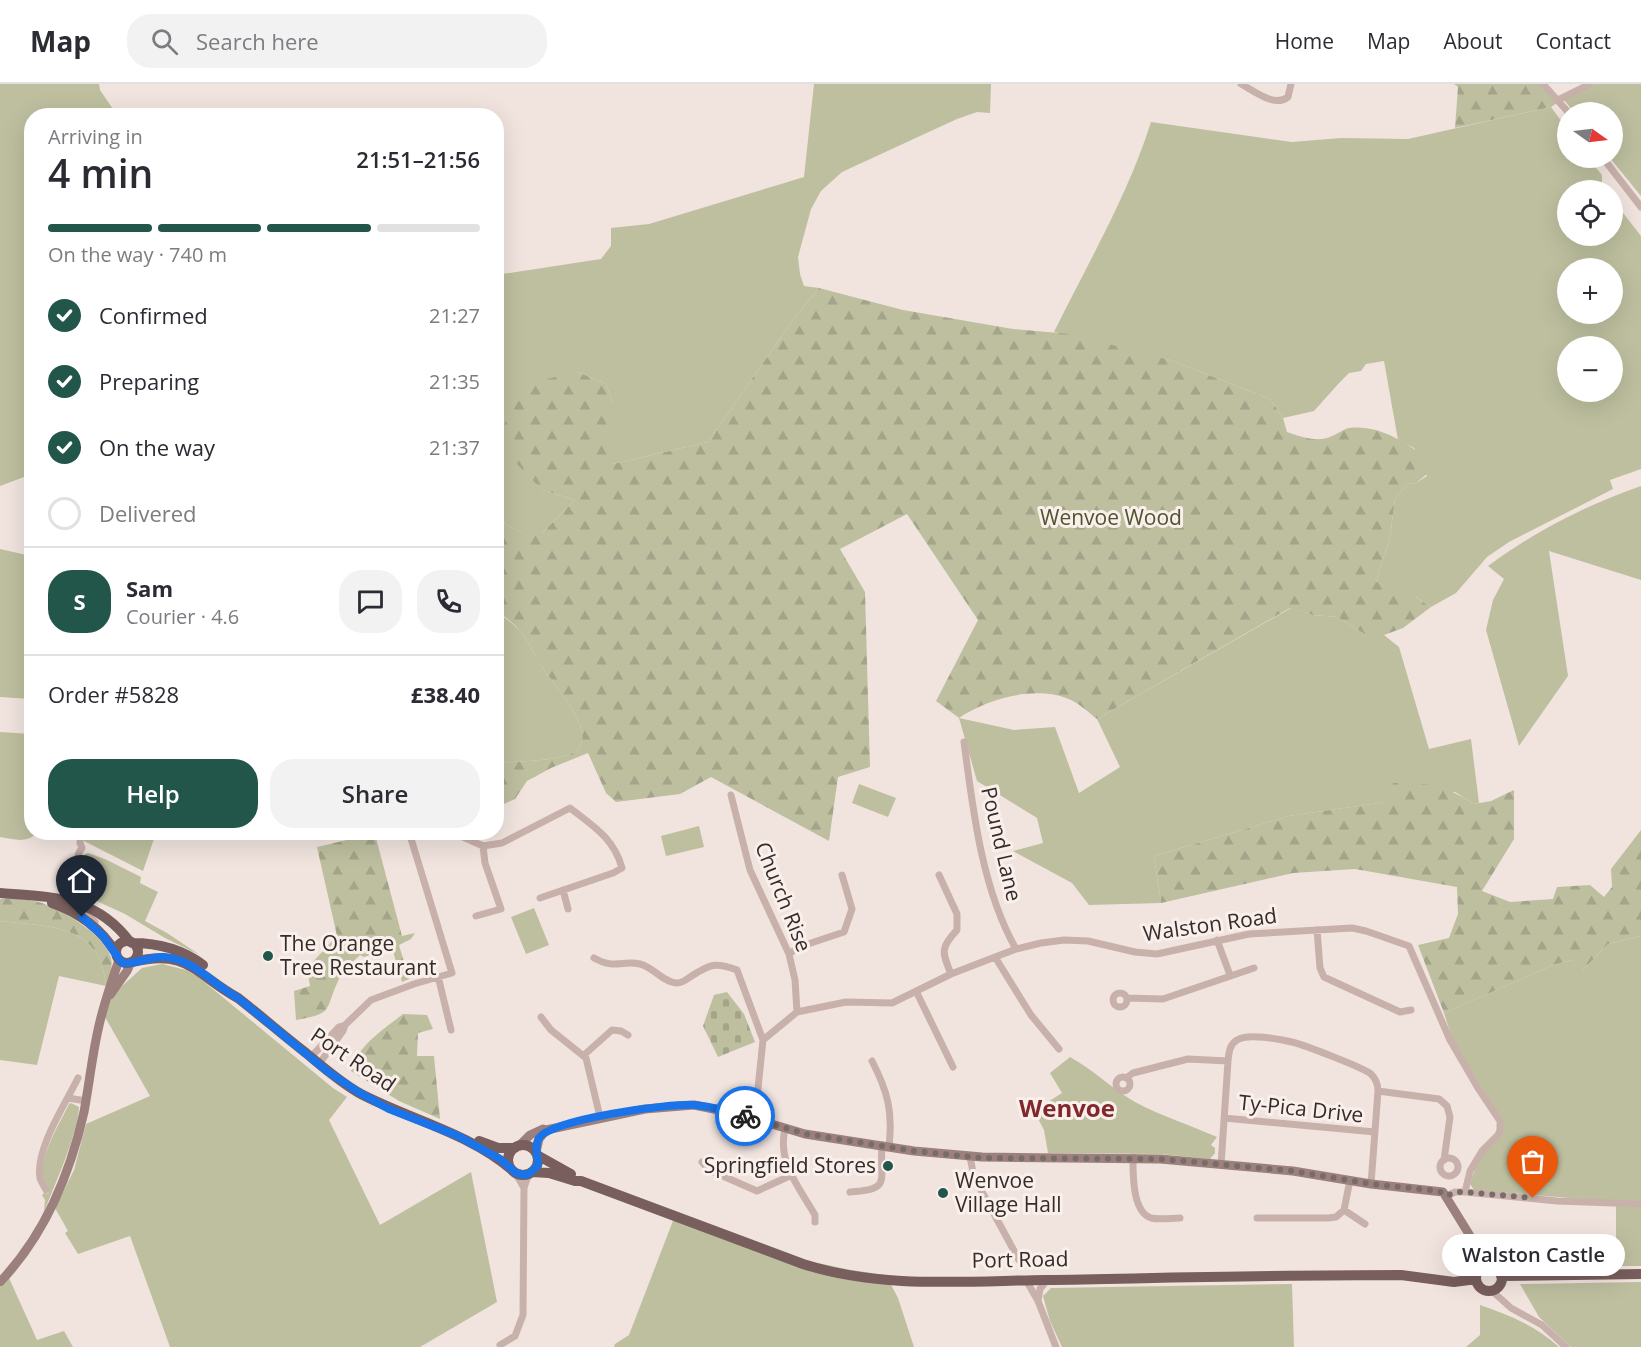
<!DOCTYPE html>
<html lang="en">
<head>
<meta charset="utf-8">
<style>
	body { margin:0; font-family:"Open Sans",sans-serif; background:#f2f2f3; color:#2b2b33; height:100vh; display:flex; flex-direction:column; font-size:22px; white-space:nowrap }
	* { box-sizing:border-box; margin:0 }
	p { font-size:20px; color:#7c7c81 }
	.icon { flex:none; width:33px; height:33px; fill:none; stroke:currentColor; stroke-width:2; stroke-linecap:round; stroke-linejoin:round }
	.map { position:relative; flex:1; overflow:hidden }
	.side { position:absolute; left:24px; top:24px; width:480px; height:732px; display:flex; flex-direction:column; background:#fff; border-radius:24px; box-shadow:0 6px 24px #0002 }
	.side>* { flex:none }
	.needle { width:39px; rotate:104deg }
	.buttons { position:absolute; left:1557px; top:18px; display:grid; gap:12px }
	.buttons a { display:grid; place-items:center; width:66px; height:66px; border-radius:50%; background:#fff; box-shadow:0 6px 24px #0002; font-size:30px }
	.pin { position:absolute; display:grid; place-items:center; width:51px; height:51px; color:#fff; margin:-62px -26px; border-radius:50% 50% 50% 0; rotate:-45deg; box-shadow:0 0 6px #0007 }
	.pin .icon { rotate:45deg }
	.courier { position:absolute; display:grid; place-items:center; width:60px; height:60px; margin:-30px; border:4px solid #1a73e8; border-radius:50%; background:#fff; color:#222; box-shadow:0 2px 8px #0007 }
	.bubble { position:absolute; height:42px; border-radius:21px; background:#fff; box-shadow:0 6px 24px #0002; font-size:20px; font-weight:600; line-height:42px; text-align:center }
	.overview em { font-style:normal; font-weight:600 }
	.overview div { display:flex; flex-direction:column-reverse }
	.overview { display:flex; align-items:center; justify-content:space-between; height:102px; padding:0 24px }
	h1 { font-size:39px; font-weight:600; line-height:45px }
	.bar { display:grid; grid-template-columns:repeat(4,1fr); gap:9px 6px; align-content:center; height:72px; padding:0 24px }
	.bar i { height:8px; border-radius:4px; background:#e1e1e2 }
	.bar .current { background:#22564b }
	.bar p { grid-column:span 4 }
	.line { display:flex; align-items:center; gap:15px; padding:0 24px; border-top:2px solid #e1e1e2 }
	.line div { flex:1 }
	.round { display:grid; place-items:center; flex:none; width:63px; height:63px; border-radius:24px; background:#f2f2f3 }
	ol { padding:0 24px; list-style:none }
	li { display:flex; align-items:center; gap:18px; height:66px }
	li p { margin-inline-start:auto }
	li .icon { padding:6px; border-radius:50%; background:#22564b; color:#fff; stroke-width:4 }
	li:last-child { color:#7c7c81 }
	li i { width:33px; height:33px; border:3px solid #e1e1e2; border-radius:50% }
	.cta { display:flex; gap:12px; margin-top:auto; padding:12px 24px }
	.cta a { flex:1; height:69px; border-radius:24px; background:#22564b; color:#fff; font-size:24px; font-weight:600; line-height:69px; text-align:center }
	.cta a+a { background:#f2f2f3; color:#2b2b33 }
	header { display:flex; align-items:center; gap:36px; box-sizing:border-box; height:84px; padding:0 30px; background:#fff; border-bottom:2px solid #e1e1e2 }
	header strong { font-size:28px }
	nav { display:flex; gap:33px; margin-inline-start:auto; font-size:21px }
	.search { width:420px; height:54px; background:#f2f2f3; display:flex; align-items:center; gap:15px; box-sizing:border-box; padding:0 21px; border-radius:24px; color:#7c7c81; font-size:22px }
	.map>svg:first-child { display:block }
	.green { fill:#bdbf9f; fill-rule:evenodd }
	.forest { fill:url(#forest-firs) }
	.cemetery { fill:url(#cemetery-stones) }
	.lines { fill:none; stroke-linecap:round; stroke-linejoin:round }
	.street { stroke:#c9b1ab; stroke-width:7 }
	.secondary { stroke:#9c807d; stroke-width:9 }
	.primary { stroke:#785e5c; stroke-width:10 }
	.done { stroke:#786c69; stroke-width:6; stroke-dasharray:0 10.8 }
	.route { stroke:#1a73e8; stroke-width:8 }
	.poi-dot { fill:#22564b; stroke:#f9efeb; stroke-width:2 }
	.labels { text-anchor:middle; stroke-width:6; stroke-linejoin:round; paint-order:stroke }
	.park-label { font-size:21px; fill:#50532f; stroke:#f9efeb }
	.street-label { font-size:21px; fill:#372b2a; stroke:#f9efeb }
	.poi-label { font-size:21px; fill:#372b2a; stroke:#f9efeb; text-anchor:start }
	.quarter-label { font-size:24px; font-weight:bold; fill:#80282b; stroke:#f9efeb }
</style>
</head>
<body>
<header>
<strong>Map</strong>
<div class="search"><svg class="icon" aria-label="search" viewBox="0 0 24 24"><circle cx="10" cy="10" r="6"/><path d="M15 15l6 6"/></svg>Search here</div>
<nav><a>Home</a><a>Map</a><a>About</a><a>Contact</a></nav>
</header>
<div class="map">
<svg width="1641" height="1263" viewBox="0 0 1641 1263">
	<defs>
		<pattern id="forest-firs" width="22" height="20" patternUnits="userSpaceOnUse" patternTransform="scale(1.5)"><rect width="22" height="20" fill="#bdbf9f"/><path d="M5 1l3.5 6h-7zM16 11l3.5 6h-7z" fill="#a3a489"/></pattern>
		<pattern id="cemetery-stones" width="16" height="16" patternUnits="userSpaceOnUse" patternTransform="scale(1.5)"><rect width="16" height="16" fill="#bdbf9f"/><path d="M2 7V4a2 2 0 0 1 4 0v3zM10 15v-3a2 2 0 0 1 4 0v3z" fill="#a3a489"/></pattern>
	</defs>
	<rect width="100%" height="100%" fill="#f1e4df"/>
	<path class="green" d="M0,0H99L100,6L115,28V31L32,32L31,385L24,393L0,402Z
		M814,0H991L990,29L977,28L957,35L842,88L821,107L811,125L798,173L800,190L804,202L819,204L793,236L708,358L613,380V320L606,300L578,288L542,406L575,416L542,449H522L505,440L497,415L496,191L601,175L611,162V144L649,140L804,93Z
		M1595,0H1641V112L1610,74H1612V28H1574L1564,16Z
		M1551,23L1567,45L1568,74H1588L1602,91V102L1605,106H1568V152H1612L1613,116L1641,152V385L1610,396L1613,405L1509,458L1487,473L1456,509L1431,523L1416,513L1376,498L1390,453L1395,415L1407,400L1416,399L1427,392L1414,364L1398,356L1384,277L1366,280L1361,287L1349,289L1340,298L1314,327L1283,334L1270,315L1170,276L1054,248C1088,179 1128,111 1151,38L1292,58L1341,54L1408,55ZM1568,184H1612V230H1568ZM1568,262H1612V308H1568Z
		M1641,402V496L1549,467L1568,592L1519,662L1486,546L1493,516L1504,495L1488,482C1534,448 1586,421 1641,402Z
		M0,465L31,472V615L0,613Z
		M1291,524L1313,531L1337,533L1366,551H1384L1399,563L1429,665L1471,655L1479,719L1474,720L1455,708L1289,732L1154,772L1161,819L1089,821L1072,799L1013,767L1043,759L1037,734L977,697L959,634L1014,646L1055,643L1079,709L1120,683L1097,635Z
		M496,527C504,534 515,540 521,548C530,559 535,573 543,584C553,600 596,646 578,665C567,678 514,677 497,679Z
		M0,648L31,650L32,748L37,749C26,760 14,755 0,753Z
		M859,700L896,714L888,733L852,719Z
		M699,742L704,763L666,772L661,752Z
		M84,748L156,749L143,787L84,757Z
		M88,769L105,775L141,793L140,799L158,808L145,837L167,849L200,871L165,854L125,830L90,814L82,782L84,771Z
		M534,824L549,861L526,870L511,833Z
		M0,837C49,843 101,839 106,902L59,892L37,981L0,976Z
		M1641,852V1117L1595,1116L1474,1106L1470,1100L1477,1078L1503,1046V1038L1453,957L1444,929L1553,881L1572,876L1582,887L1608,860Z
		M162,880L186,886L197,892L333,1004L347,1013L329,1036L380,1141L471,1088L497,1218L420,1263H170L130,1152L78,1170L65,1149L68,1147L55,1124L74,1086L86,1040L150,1012L105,933L109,917L122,902L142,884Z
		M1070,973C1094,986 1112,1005 1135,1018C1161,1032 1190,1041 1217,1053L1211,1061L1215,1064V1069L1210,1075L1160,1070L1048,1069L1044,1046L1034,1027L1062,1009L1050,989Z
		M71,1019L79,1023C78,1050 54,1102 44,1128L45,1116L42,1111L44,1109L48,1110L49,1107C47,1103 43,1099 43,1094C39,1072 60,1039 69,1020Z
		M1616,1122H1641V1182H1616Z
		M676,1129L794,1174L851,1186L886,1191L898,1214L914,1263H614L615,1260L629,1251Z
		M9,1194L37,1256L64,1247L73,1263H0V1203Z
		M1641,1198V1263H1571L1539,1233L1520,1200Z
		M1292,1200L1294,1263H1062L1050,1237L1043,1212L1051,1204Z
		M1480,1221C1509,1231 1536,1242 1559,1263H1466L1480,1251Z"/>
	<path class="forest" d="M1454,0H1540L1557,19L1551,23L1455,44L1458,3Z
		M819,204L903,226L1013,245L1070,250L1170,276L1270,315L1283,334L1287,348C1301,353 1318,359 1332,352C1338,350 1343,345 1349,344C1383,340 1412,363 1437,382L1416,399L1407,400L1395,415L1390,453L1376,498L1408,508L1431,523L1403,544L1384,551L1375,552L1366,551L1337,533L1313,531L1290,524L1097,635C1088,628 1078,618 1066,614C1033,602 987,615 959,634L936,617L978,536L907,430L840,465L865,508L870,683L838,693L829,757L711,693L680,710L616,718L606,709L588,669L551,684L527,697L515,715L497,723V679C514,677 567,678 578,665C596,646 553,600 543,584C535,573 530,559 521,548C515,540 505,533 497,527V415L505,440L522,449H542L575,416L542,406L516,379L502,350L511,318L538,297L578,288L606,300L613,320V380L708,358L793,236Z
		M1393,699C1428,699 1443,700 1474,720L1491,717L1514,706V755L1482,807L1510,818L1553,815L1557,803L1590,801L1604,813L1612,803L1611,785L1641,746V852L1608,860L1581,888L1572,876L1553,881L1444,929L1418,861L1449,854L1458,830L1457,803L1355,785L1293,789L1161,819L1154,772L1289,732L1385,718Z
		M368,751L376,754L402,852L415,849L411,855L399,861L409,895L402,898L392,864L364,873L360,871C353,878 342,887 338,897C324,928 334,929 296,936L294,907L310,902L307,884L337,852L317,763Z
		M0,815C12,814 31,815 42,819C63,827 106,851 111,874C113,884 110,893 106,902C101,839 49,843 0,837Z
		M403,930L427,931L433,945L418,949L417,972H434L440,1035L399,1017L351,987C356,963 385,944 403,930Z"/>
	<path class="cemetery" d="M727,908L744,930L755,958L718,973L703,942L714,911Z"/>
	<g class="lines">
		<path class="street" d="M1241,0C1254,7 1275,24 1288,13L1291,0
			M1543,0L1568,28
			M1558,16L1590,0
			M1603,74L1641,123
			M964,658C973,727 982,805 1016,865
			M731,711L750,786L789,870L795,896L797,928
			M81,748L80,759L82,764C71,777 81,794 84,808C85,815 85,822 85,828L95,838
			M452,748L483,762L502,759L570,724C593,742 614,754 622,784L613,789L540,814
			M939,791L957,830V846C940,864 942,868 951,890
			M563,806L568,825
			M476,832L501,825L485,779L483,762
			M1317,846L1320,884L1324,893L1400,928L1411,926
			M1217,856L1230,891
			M789,870L799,863L844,848L852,825L842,791
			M995,873L1031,931L1059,965
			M594,874C616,886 622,876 640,880C653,883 664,899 677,899C682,899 686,896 690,893C709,881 714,877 737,886L763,956
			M438,892L451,946
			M916,907L953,983
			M1113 916a7 7 0 1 1 14 0a7 7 0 1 1-14 0Z
			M1127,914L1163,915L1254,884
			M541,933L551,946L586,974L600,1033
			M584,971L612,946L621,947L628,951
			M311,973L339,943L345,941
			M872,977C888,1008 893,1028 889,1063
			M319,980L343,947L345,941L371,916L414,900L452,889L409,748
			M1116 1000a7 7 0 1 1 14 0a7 7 0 1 1-14 0Z
			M1126,994L1133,989L1188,975L1228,977
			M1378,1007L1439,1015L1447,1022L1450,1033L1444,1076
			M68,1014L86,1017
			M752,1034L758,1004L763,956L797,928L846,918L892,919L951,890L1016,865L1041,859L1064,856L1088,857L1135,868L1157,870L1249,850L1352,844L1366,847L1409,862L1450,956L1478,1004L1500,1037V1046L1498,1051L1482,1067L1470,1087L1465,1108
			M1224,1034L1375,1048
			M785,1045C777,1078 799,1103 815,1131V1138
			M970,1073L974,1093L1019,1176
			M1133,1073C1133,1089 1132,1128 1151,1134C1160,1136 1171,1134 1180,1134
			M1440 1083a9 9 0 1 1 18 0a9 9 0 1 1-18 0Z
			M702,1078L709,1086L757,1107L792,1091
			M1221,1081L1228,977C1229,969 1229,961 1237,956C1247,949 1280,955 1292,958C1304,961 1362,983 1371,990C1376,995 1378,1000 1378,1007L1371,1100
			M515,1088L524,1104
			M46,1106C44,1102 41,1098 40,1094C35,1065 66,1019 78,994
			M850,1108C893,1106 879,1096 882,1061
			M1447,1112L1455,1108H1465L1557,1117L1641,1120
			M1344,1126L1365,1140
			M1257,1134H1328L1336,1133L1344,1126L1350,1096
			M1026,1196L1038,1217L1056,1263
			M1491,1206L1511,1224L1542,1241L1566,1263
			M1038,1217L1040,1205L1047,1196
			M500,1261L515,1252L523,1231L524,1104L529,1089"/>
		<path class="secondary" d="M110,911L127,887L131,878
			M519,1062L530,1051L543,1045L546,1046L645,1025L694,1021L738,1030L805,1050L914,1067L982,1073L1160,1075L1293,1087L1371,1100L1443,1108L1488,1181
			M536,1068L539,1055L546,1046
			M0,1198C44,1152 70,1090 84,1028C89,1001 92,973 98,946C103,922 111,899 119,876"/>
		<path class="primary" d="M0,809C52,813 96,812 130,858
			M52,819C78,828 102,845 116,869
			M116 868a11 11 0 1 1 22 0a11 11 0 1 1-22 0Z
			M132,859C158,859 182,865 203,881
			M133,878C188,864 196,891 238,914C261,932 283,951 306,969C323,983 341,999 361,1010C411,1036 469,1049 512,1086
			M479,1057L498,1064H515
			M508 1076a15 15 0 1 1 30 0a15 15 0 1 1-30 0Z
			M537,1071L571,1090
			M532,1088L549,1089L575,1097H581L803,1180C881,1205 965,1197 1046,1196C1164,1194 1283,1191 1401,1191L1454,1198L1476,1195
			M1476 1194a13 13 0 1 1 26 0a13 13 0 1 1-26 0Z
			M1501,1192L1641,1190"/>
	</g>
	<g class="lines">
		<path class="done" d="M745,1032L806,1050L914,1067L982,1074L1160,1075L1293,1087L1371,1100L1439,1107L1447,1112L1455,1108H1465L1533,1114"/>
		<path class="route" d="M82,833L103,852L122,879C135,881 150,872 164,873C194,875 213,901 238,914L327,987L358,1008L389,1025L458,1052L500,1075L516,1089L525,1091L530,1089L538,1081C538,1072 534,1062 539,1054C552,1035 670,1019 695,1021C712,1023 729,1027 745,1032"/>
	</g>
	<g class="poi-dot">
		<circle cx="268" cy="872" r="6"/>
		<circle cx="888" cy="1082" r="6"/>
		<circle cx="943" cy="1109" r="6"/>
	</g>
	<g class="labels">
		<g class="park-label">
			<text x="1111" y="441">Wenvoe Wood</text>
		</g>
		<g class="street-label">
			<text transform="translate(1001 760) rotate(77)" y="7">Pound Lane</text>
			<text transform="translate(783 813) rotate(68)" y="7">Church Rise</text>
			<text transform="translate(1210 841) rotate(-8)" y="7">Walston Road</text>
			<text transform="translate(353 976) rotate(34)" y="7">Port Road</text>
			<text transform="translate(1301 1025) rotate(6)" y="7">Ty-Pica Drive</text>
			<text transform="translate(1020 1176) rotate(-1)" y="7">Port Road</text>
		</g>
		<g class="poi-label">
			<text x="280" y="867">The Orange<tspan x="280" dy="24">Tree Restaurant</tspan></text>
			<text x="876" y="1089" text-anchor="end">Springfield Stores</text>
			<text x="955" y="1104">Wenvoe<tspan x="955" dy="24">Village Hall</tspan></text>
		</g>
		<g class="quarter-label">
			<text x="1067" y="1033">Wenvoe</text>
		</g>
	</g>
</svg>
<div class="buttons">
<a><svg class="needle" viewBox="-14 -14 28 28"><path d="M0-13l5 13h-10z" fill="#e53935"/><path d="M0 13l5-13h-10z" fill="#7c7c81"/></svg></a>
<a><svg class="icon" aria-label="locate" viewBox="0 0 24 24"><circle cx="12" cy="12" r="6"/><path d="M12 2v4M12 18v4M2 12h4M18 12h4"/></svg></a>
<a>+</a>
<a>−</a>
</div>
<div class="pin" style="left:1533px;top:1114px;background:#ea580c"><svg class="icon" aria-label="bag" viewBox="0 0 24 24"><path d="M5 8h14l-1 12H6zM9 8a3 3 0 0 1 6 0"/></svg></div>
<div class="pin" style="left:82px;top:833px;background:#1f2937"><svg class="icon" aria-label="home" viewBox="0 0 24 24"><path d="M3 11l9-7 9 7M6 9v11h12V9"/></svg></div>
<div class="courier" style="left:745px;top:1032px"><svg class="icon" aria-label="bike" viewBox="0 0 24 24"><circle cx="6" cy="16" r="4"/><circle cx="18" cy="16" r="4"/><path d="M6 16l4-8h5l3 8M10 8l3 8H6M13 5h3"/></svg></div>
<div class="bubble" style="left:1442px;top:1150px;width:183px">Walston Castle</div>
<section class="side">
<div class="overview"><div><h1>4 min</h1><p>Arriving in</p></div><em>21:51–21:56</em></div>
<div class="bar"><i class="current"></i><i class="current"></i><i class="current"></i><i></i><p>On the way · 740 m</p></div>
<ol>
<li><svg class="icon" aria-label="check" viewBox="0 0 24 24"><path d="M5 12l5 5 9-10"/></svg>Confirmed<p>21:27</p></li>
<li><svg class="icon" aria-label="check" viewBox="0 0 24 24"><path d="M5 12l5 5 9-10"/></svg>Preparing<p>21:35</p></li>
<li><svg class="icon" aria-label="check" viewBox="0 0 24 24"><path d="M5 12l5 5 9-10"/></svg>On the way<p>21:37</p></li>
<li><i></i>Delivered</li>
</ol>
<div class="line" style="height:108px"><b class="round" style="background:#22564b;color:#fff">S</b><div><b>Sam</b><p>Courier · 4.6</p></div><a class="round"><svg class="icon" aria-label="chat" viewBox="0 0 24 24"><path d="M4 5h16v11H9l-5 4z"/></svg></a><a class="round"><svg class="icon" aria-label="phone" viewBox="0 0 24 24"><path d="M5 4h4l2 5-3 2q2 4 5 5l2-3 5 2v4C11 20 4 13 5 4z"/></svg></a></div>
<div class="line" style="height:78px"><div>Order #5828</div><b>£38.40</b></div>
<div class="cta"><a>Help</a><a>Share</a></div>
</section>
</div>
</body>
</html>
